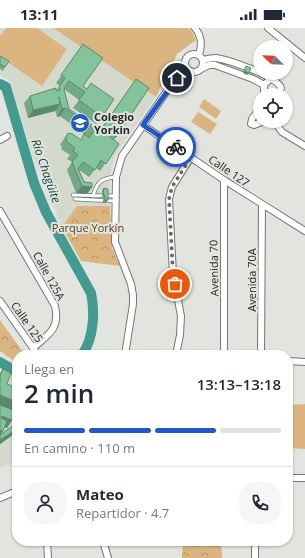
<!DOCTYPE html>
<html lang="es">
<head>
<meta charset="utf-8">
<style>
	body { margin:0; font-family:"Open Sans",sans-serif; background:#f6f6f7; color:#1f2937; height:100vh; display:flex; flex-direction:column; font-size:15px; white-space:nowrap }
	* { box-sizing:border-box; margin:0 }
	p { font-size:13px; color:#747a83 }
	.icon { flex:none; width:22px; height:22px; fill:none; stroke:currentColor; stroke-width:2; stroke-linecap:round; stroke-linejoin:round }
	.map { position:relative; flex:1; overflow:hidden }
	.panel { position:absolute; left:12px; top:322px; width:281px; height:196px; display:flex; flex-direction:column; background:#fff; border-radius:16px; box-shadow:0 1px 3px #0004 }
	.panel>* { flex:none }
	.needle { width:26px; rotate:293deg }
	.controls { position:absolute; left:253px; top:12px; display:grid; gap:8px }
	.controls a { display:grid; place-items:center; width:40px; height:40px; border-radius:50%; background:#fff; box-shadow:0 1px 3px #0004; font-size:20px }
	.pin { position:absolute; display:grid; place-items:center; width:34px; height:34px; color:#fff; margin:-17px; border:2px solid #fff; border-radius:50%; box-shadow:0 1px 4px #0007 }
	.courier { position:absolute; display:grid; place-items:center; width:40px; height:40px; margin:-20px; border:3px solid #2259c6; border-radius:50%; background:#fff; color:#222; box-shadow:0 1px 5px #0007 }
	.summary em { font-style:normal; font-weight:600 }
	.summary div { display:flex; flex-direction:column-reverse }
	.summary { display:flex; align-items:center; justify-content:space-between; height:68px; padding:0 12px }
	h1 { font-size:26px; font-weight:600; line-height:30px }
	.bar { display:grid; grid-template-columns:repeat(4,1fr); gap:6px 4px; align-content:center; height:48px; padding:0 12px }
	.bar i { height:5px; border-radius:3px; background:#e0e1e3 }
	.bar .active { background:#2259c6 }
	.bar p { grid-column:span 4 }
	.line { display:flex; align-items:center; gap:10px; padding:0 12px; border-top:1px solid #e0e1e3 }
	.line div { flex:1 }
	.round { display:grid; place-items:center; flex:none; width:42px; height:42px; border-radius:16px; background:#f6f6f7 }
	.status { display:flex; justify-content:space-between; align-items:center; height:28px; padding:0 20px; background:#fff; direction:ltr }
	.status svg { height:11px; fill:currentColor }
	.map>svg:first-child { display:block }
	.built { fill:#d3dacd }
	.grass { fill:#dbb57f }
	.forest { fill:url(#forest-crowns) }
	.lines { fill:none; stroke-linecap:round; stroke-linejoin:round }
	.river { stroke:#429b8e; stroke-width:10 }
	.lane-casing { stroke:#747772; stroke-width:4.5 }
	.street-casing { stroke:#747772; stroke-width:8 }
	.lane { stroke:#fff; stroke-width:3 }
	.street { stroke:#fff; stroke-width:6 }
	.wall { fill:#72a986; fill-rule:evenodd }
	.shaded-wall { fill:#5c896d }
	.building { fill:#84c49c; stroke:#5c896d }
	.done { stroke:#686a67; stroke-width:4; stroke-dasharray:0 7.2 }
	.route { stroke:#2259c6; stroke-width:5 }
	.labels { text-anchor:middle; stroke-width:4; stroke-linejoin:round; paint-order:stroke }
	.poi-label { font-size:11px; font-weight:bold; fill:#272826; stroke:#e1e4df; text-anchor:start }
	.street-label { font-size:11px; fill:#272826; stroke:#e1e4df }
	.park-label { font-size:11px; fill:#5a3f12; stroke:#e1e4df }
	.water-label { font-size:12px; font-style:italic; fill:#133d37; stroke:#e1e4df }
</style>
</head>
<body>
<div class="status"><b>13:11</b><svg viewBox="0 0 49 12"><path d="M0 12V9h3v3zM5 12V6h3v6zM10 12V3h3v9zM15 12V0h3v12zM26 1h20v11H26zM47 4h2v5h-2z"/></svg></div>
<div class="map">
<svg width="305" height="530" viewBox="0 0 305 530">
	<defs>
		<pattern id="forest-crowns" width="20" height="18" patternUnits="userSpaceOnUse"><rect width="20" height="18" fill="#dbb57f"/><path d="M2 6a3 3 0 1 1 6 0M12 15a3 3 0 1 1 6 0" fill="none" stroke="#b29368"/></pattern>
	</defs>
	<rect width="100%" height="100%" fill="#e1e4df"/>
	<path class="built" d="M0,0H53L156,69L118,122L114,131L110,148V178H77L62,199L31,123L10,53L0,47Z
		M0,344L17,350V433L0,440Z"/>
	<path class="grass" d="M6,0H37L67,21L42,58L0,29V8Z
		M53,0H188L191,2L196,12L177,26L156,69Z
		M204,71L221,83L216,91L199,79Z
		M198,84L217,96L210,106L191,94Z
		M305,376V421L288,420V377Z"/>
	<path class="forest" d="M77,178H110L112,220L120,238L81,233L62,199Z
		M0,292L25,327H17V335L0,323Z
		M183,513H221L222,530H182Z"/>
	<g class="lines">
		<path class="river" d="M0,56L6,59L34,155L46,184L91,265C95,284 94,310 82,327
			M0,334L17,344"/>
		<g class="lane-casing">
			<path id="lane" d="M73,167L114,168
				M93,168C97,154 101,150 116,149
				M75,171L114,173"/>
		</g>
		<g class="street-casing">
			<path id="street" d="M195,0C202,9 202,16 199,27
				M268,0L305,30
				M185 35a9 9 0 1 1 18 0a9 9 0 1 1-18 0Z
				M203,32C207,31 212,30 216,30C229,32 277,48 281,60L278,67
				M201,41L209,37H215L253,51L264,57
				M266,67L264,64V57L269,52L272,51
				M260,80L252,91L251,96L254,97L264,93
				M274,93L282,104L305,118
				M143,97L224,152L305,203
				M0,112L7,108
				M224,152V327
				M0,183L55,278C60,301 49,306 33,320
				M0,273L38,327
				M125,327L133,276V267L131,256L115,214L116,149L122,128L185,37
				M176,327L180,307L181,288L173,246L169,171L172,159L191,129
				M261,327L262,177
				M288,333L305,334
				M288,450H305
				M0,470L17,463
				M47,513L48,530
				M103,513L108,530
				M255,530V513"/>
		</g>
		<use href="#lane" class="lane"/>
		<use href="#street" class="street"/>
	</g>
	<path class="wall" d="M83,16V58L87,61L114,71L96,96L73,80L79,72L64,61L69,81L100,103L136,51L149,60L114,112L119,116L100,143L96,140L89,149L79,142L84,154L92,159L87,166L76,165L67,142L72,134L67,131L70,127L61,121L62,119L60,117L68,105L80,112L89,110L60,88L57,89L55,82V83L28,90L24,75L30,68L56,63L60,58L56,55Z
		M0,28L5,39L3,43L0,41Z
		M104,160L108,172L106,174H103V169H102V162Z
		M3,341L7,356L17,360V404L0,416V377L14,382L0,377V345ZM13,391L16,395L1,406L5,399L7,400Z"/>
	<path class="shaded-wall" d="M244,43L249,45L247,47L243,45Z
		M60,76L55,83L28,90L33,82Z
		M65,80L60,88L57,89L62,81Z
		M82,158L92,159L87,166L76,165Z
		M105,172H108L106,174H103Z
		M0,367L17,374V380L15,383L0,377Z
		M2,388L12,392L7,400L0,397V391Z
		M17,401V404L0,416V412Z
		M0,402L3,403L0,407Z"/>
	<path class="building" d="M83,16L103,30L83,58L87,61L91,55L114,71L102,89L79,72L85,64L69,53L64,61L69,81L105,106L107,104L102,100L136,51L149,60L116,109L111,106L110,109L119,116L106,136L101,132L95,142L83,134L78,141L84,154L92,155V159L82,158L72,134L78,127L73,123L75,120L66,113L67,111L65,110L68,105L70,106L71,105L81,112L84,106L89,110L95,102L65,80L62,81L59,69L60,76L33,82L30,68L56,60V63L60,62L59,59L65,50L61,47Z
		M0,28L9,33L5,39L0,36Z
		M246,38L251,40L249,45L244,43Z
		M104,160L108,161V172H105V167H103Z
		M3,341L11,345L7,356L17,360V374L0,367V348Z
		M0,377L16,383L12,392L2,388L1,390L7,393L3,403L0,402Z
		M17,395V401L0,412V407Z"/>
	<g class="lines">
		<path class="done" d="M175,256L173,246L169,171L172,159L191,129L176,119"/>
		<path class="route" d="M176,119L143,97L177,50"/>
	</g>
	<defs>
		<g id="school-disc" transform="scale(1)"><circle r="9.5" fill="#2259c6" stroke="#e1e4df"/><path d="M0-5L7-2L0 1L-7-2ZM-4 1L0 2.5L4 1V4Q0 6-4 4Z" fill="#fff"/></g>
	</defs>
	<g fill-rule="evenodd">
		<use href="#school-disc" x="80" y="95"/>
	</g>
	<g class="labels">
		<g class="poi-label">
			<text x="94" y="93">Colegio<tspan x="94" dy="13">Yorkin</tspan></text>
		</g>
		<g class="street-label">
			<text transform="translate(229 143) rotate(34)" y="4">Calle 127</text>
			<text transform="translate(214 240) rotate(-91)" y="4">Avenida 70</text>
			<text transform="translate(49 248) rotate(61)" y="4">Calle 125A</text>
			<text transform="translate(252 252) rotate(-90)" y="4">Avenida 70A</text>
			<text transform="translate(27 294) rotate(55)" y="4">Calle 125</text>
		</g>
		<g class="park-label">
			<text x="88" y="204">Parque Yorkín</text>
		</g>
		<g class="water-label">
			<text transform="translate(46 143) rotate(71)" y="4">Río Chagüite</text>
		</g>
	</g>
</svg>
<div class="controls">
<a><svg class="needle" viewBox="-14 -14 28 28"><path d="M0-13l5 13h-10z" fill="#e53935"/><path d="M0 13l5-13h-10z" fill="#747a83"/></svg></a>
<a><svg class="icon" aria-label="locate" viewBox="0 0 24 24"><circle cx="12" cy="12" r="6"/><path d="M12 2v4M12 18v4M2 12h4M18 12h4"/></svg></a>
</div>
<div class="pin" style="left:175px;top:256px;background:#ea580c"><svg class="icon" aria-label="bag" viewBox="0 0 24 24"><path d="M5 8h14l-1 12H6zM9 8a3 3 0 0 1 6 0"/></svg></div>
<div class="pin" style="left:177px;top:50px;background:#1f2937"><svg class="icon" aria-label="home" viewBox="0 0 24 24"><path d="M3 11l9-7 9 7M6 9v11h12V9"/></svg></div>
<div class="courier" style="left:176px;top:119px"><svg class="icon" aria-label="bike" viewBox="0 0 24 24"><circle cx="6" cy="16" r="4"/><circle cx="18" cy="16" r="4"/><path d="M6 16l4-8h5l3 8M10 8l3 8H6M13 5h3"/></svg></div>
<section class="panel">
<div class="summary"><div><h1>2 min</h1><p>Llega en</p></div><em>13:13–13:18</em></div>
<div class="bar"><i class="active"></i><i class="active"></i><i class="active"></i><i></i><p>En camino · 110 m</p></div>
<div class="line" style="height:72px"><a class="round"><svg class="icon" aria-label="person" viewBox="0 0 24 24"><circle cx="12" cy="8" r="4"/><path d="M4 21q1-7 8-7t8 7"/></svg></a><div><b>Mateo</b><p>Repartidor · 4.7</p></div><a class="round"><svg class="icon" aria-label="phone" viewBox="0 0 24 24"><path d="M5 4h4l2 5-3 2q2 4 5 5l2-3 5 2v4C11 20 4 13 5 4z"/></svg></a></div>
</section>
</div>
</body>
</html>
